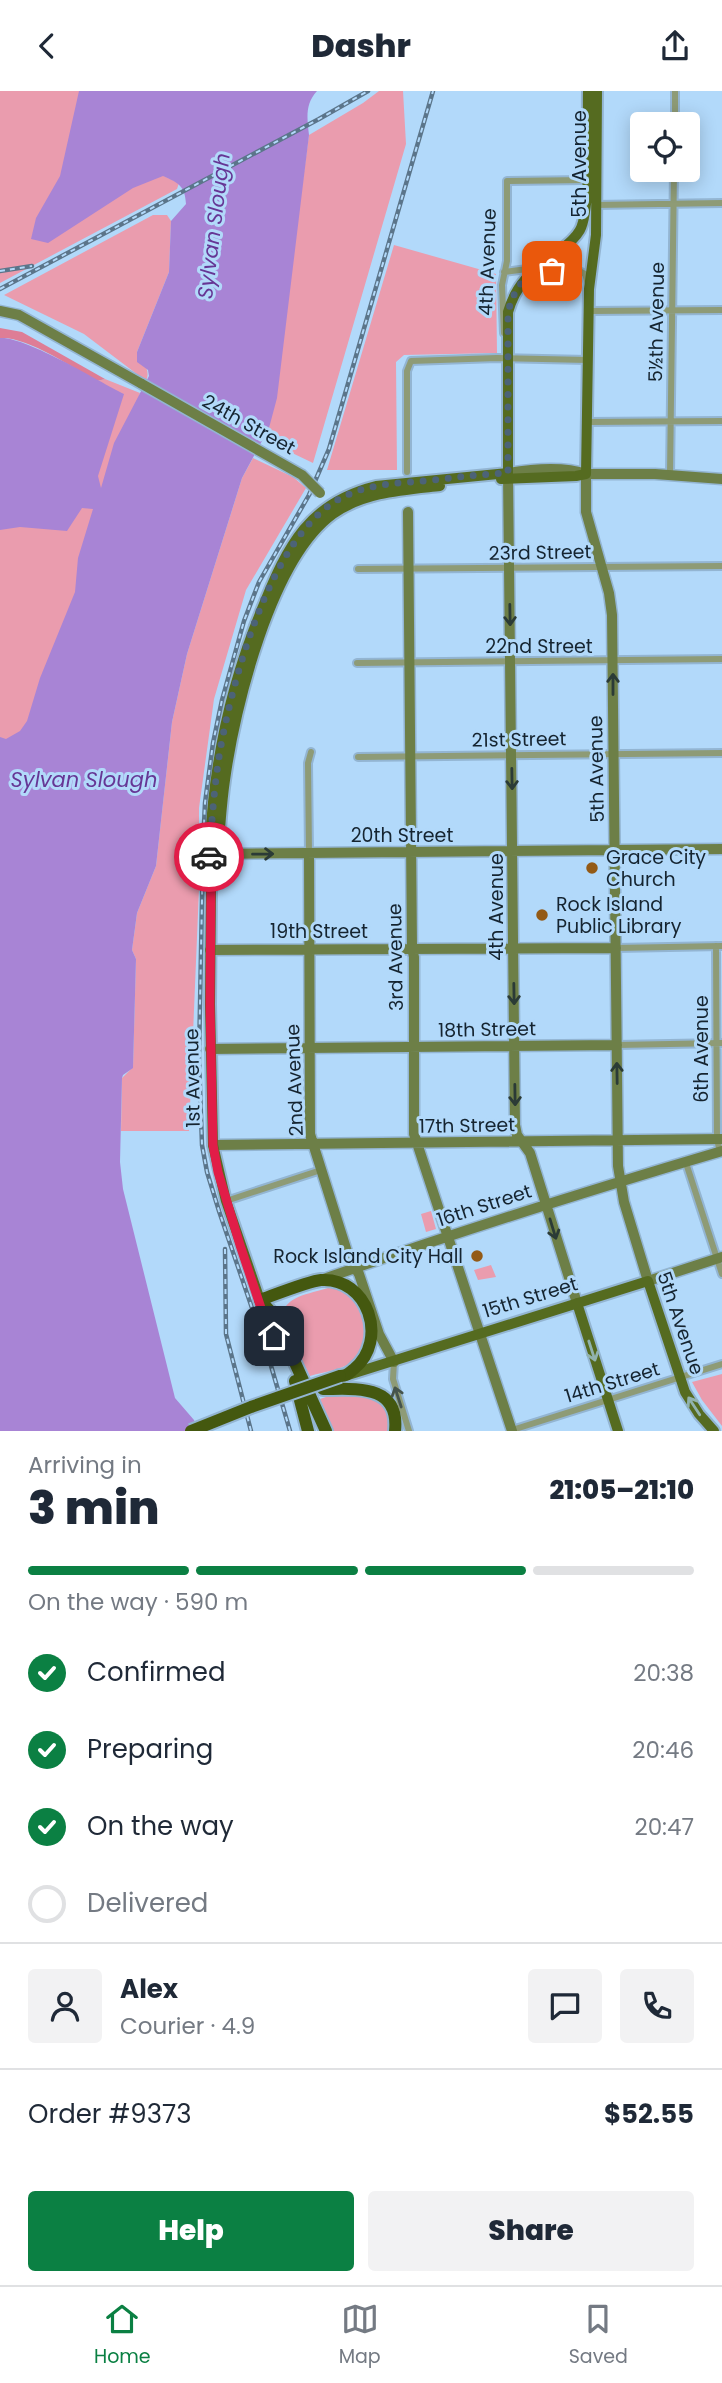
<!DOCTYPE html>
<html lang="en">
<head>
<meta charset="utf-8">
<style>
	body { margin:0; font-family:Poppins,sans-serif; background:#f2f2f3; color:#1f2937; height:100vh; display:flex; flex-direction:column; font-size:26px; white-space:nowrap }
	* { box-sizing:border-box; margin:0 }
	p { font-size:23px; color:#747a83 }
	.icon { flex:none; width:38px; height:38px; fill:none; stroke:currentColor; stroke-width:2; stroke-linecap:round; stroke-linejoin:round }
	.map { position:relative; height:1340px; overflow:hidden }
	.drawer { display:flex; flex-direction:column; background:#fff; flex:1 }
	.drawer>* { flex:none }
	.controls { position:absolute; left:630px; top:21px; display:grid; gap:14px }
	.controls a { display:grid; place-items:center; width:70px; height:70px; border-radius:7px; background:#fff; box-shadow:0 4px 18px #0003; font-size:35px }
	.pin { position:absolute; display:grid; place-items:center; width:60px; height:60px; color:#fff; margin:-30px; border-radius:14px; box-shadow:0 4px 10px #0006 }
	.courier { position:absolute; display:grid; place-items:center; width:70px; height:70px; margin:-35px; border:5px solid #e11d48; border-radius:50%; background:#fff; color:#222; box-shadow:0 2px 9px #0007 }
	.headline em { font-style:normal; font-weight:800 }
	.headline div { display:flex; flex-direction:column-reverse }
	.headline { display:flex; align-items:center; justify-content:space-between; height:119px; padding:0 28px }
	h1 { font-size:46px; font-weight:800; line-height:52px }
	.bar { display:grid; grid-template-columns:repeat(4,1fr); gap:10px 7px; align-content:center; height:84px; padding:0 28px }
	.bar i { height:9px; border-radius:5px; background:#e0e1e3 }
	.bar .on { background:#0b8043 }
	.bar p { grid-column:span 4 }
	.line { display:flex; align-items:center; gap:18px; padding:0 28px; border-top:2px solid #e0e1e3 }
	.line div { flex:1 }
	.round { display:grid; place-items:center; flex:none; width:74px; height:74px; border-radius:7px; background:#f2f2f3 }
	ol { padding:0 28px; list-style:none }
	li { display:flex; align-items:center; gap:21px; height:77px }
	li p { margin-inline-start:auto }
	li .icon { padding:7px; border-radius:50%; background:#0b8043; color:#fff; stroke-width:4 }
	li:last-child { color:#747a83 }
	li i { width:38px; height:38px; border:4px solid #e0e1e3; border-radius:50% }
	.cta { display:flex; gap:14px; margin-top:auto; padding:14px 28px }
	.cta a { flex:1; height:80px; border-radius:7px; background:#0b8043; color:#fff; font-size:28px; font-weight:800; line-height:80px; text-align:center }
	.cta a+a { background:#f2f2f3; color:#1f2937 }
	header { display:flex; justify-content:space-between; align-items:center; height:91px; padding:0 28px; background:#fff; font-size:32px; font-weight:800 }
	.dock { display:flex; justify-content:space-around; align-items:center; height:98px; border-top:2px solid #e0e1e3; background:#fff; font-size:19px; color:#747a83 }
	.dock a { display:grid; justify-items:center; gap:4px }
	.dock .on { color:#0b8043 }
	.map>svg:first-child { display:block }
	.green { fill:#ea9cae }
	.forest { fill:#de7d96 }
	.water { fill:#a884d5 }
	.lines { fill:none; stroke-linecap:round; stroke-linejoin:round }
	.street-casing { stroke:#93b5d2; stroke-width:10 }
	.secondary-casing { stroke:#93b5d2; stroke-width:13 }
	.primary-casing { stroke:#93b5d2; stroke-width:14 }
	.highway-casing { stroke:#93b5d2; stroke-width:16 }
	.street { stroke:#8e9b76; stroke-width:6 }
	.secondary { stroke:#6d7f47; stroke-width:10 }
	.primary { stroke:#556b20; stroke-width:10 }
	.highway { stroke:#44580f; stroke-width:12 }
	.rail-casing { stroke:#5b758a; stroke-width:4.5 }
	.rail { stroke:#b2d9fa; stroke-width:2; stroke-dasharray:5; stroke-linecap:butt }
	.secondary-bridge-casing { stroke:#93b5d2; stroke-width:13; stroke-linecap:butt }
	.highway-bridge-casing { stroke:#93b5d2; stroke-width:16; stroke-linecap:butt }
	.secondary-bridge { stroke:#6d7f47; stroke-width:10 }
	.highway-bridge { stroke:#44580f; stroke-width:12 }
	.oneway { stroke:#2b3b36 }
	.oneway2 { stroke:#91b2ae }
	.oneway3 { stroke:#45544c }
	.done { stroke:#4c6377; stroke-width:7; stroke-dasharray:0 12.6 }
	.route { stroke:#e11d48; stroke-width:9 }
	.poi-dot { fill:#935a16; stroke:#b2d9fa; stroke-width:2.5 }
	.labels { text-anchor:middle; stroke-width:6; stroke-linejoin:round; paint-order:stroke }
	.street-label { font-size:19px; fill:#152430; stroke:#b2d9fa }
	.poi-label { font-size:19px; fill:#152430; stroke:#b2d9fa; text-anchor:start }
	.water-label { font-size:21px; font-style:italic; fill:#663695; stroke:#b2d9fa }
</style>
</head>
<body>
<header><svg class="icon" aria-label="back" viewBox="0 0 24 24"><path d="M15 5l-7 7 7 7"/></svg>Dashr<svg class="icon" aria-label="share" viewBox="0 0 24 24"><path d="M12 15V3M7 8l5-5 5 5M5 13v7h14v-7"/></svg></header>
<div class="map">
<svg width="722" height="1340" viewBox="0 0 722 1340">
	<rect width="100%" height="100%" fill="#b2d9fa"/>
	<path class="green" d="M0,0H194L164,85L179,92L177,98L0,192Z
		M379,0H403L406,53L313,372L263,348L269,337L309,44L363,12Z
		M153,124H167L171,130L169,181L137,261C143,270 151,279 146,290L84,243L4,204Z
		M394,154L496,183L497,262L404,264L396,271L397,379H327Z
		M105,288L140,302L47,603L0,673V423L97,290Z
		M253,367L293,386L306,397L246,499L214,608L199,717V798L189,1040H121L122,987L133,976L136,868L132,859L137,822L156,775L172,631L187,563L242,387Z
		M431,1120L436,1138L426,1141L421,1123Z
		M491,1174L496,1186L478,1189L474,1179Z
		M328,1197C361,1197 377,1250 352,1271C341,1279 323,1281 310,1285L282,1229C281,1205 310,1203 328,1197Z
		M722,1283V1335L702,1309L692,1291Z
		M341,1301C363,1303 395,1310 389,1340H334L320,1308Z"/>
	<path class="forest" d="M0,237L22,241L105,288L97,290C73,277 27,245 0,247Z"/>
	<path class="water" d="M79,0H317C305,13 307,27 309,44L277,307L269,337L242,387L187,563L172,631L156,775L137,822L132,859L136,868L133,977L123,984L122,987L120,1071L123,1098L175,1307L194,1329L199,1340H0V646L6,648L20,640L27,630L40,587L75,501L78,467L93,418L82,417L67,440L20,436L0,439V247C25,245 98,290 124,303L98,385L101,397L114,352L149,285L148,279L137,271V261L169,181L171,130L186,113C185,95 179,92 163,85L133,97L48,152L31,148L36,127L60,85Z"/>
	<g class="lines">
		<g class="street-casing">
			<path id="street" d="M675,33V0
				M595,114L722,112
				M504,181L527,178L581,181L585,183L588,193
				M589,220L722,219
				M504,242L502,194L507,170V90L587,89
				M587,331L722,330
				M407,381V280L411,270L497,267L588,269
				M670,384L674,79
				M358,478L722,475
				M357,572L722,568
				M358,666L722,662
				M309,763L308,672L311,661
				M716,855L717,1048L720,1061
				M616,857L722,855
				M617,954L722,952
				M686,1072L722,1183
				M226,1110L321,1079
				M394,1271L393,1288L409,1340
				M512,1339L722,1273"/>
		</g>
		<g class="secondary-casing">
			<path id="secondary" d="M0,220L19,224L142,293
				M586,383V421L609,502L612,524L618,1075L624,1111L648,1190L722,1166
				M408,421L412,857L414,866V1043L512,1340
				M213,763L722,758
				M309,763L310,1043L349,1167L359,1183L379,1243L394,1271
				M210,859L616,857
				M210,958L617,954
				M213,1054L722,1048
				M321,1189C453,1142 587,1100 722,1060
				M577,1212L530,1062L517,1044L515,1034L508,382C532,378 563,375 586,383H655L722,388"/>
		</g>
		<g class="primary-casing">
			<path id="primary" d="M501,388L576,385L586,383L589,198L596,144L597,0
				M214,789C220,756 220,722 225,689C235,616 271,468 333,423C364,401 404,399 440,395
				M260,1209L226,1110L213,1054L210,913L211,799C208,782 210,768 210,751C214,669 232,588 264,513C275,486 286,460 304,438C323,415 348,402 376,395L508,382V221C517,190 533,180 558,161C566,155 575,148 580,139C592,116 587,30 588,0
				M577,1212L618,1340
				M345,1285L648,1190L685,1301L699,1323L714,1340"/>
		</g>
		<g class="highway-casing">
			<path id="highway" d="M260,1209C274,1204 309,1190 321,1189C368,1186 389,1249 354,1278C349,1282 347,1285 340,1285
				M260,1209L272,1222L277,1232L326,1340
				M295,1290L308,1340
				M323,1298C354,1298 400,1292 395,1340"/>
		</g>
		<use href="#street" class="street"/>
		<use href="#secondary" class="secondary"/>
		<use href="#primary" class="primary"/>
		<use href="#highway" class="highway"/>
		<g class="rail-casing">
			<path id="rail" d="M0,180L32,175
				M0,198L319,28L368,0
				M225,1158L226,1243L251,1340
				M290,1340L267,1261L219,1120L207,1081L202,1054L199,967L203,754L205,712L213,652L222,609L244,530L259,491L309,404L329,358L433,0"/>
		</g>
		<use href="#rail" class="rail"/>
		<g class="secondary-bridge-casing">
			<path id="secondary-bridge" d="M142,293L302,384L320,402"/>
		</g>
		<g class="highway-bridge-casing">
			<path id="highway-bridge" d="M191,1340L251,1316L340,1285"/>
		</g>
		<use href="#secondary-bridge" class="secondary-bridge"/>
		<use href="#highway-bridge" class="highway-bridge"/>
	</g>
	<defs><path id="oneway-shaft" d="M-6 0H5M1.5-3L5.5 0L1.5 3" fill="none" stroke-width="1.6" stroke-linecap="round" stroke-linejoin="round" transform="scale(1.75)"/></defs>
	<g class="oneway">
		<use href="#oneway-shaft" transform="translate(510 524) rotate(89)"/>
		<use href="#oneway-shaft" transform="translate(613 593) rotate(-90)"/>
		<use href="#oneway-shaft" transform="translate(512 688) rotate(89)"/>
		<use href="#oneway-shaft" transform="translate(263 763) rotate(-1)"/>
		<use href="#oneway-shaft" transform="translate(514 903) rotate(89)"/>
		<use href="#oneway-shaft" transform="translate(617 982) rotate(-91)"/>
		<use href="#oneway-shaft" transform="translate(515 1004) rotate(89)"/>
		<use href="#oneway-shaft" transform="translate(553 1138) rotate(73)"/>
	</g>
	<g class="oneway2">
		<use href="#oneway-shaft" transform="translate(592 1260) rotate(72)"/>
		<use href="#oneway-shaft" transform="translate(694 1315) rotate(-123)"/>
	</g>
	<use class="oneway3" href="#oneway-shaft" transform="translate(398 1306) rotate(-108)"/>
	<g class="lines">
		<path class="done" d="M209,766C212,731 214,695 220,660C233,587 271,444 341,407C369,392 402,392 434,389C459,386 483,383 508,382V221C513,202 520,190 536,178L552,180"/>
		<path class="route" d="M209,766L208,785L211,799L210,913L213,1054L218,1081L240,1154L264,1226L274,1245"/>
	</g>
	<g class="poi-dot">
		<circle cx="592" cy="777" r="7"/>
		<circle cx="542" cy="824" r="7"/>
		<circle cx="477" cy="1165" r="7"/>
	</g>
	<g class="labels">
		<g class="street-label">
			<text transform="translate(579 73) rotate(-90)" y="7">5th Avenue</text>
			<text transform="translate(487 171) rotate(-88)" y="7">4th Avenue</text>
			<text transform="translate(656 231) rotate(-89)" y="7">5½th Avenue</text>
			<text transform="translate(249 333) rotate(29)" y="7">24th Street</text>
			<text transform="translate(540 461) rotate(-1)" y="7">23rd Street</text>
			<text x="539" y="562">22nd Street</text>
			<text transform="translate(519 648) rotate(-1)" y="7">21st Street</text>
			<text transform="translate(596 678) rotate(-91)" y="7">5th Avenue</text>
			<text x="402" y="751">20th Street</text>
			<text transform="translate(496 816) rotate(-90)" y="7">4th Avenue</text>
			<text x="319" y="847">19th Street</text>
			<text transform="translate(395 866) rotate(-91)" y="7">3rd Avenue</text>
			<text transform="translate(487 938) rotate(-1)" y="7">18th Street</text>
			<text transform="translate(701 958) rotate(-90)" y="7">6th Avenue</text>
			<text transform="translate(192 987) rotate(-91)" y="7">1st Avenue</text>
			<text transform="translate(294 989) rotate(-92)" y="7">2nd Avenue</text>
			<text transform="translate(467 1034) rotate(-1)" y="7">17th Street</text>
			<text transform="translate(484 1114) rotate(-18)" y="7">16th Street</text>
			<text transform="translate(530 1206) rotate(-17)" y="7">15th Street</text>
			<text transform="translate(681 1232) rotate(71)" y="7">5th Avenue</text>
			<text transform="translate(612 1291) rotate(-17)" y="7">14th Street</text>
		</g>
		<g class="poi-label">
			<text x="606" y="773">Grace City<tspan x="606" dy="22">Church</tspan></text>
			<text x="556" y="820">Rock Island<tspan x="556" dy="22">Public Library</tspan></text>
			<text x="463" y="1172" text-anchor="end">Rock Island City Hall</text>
		</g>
		<g class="water-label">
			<text transform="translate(214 135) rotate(-83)" y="7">Sylvan Slough</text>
			<text x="84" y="696">Sylvan Slough</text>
		</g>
	</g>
</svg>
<div class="controls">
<a><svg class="icon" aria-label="locate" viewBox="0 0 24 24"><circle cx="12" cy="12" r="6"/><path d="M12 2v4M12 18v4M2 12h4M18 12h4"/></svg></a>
</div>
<div class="pin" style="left:552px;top:180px;background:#ea580c"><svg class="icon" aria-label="bag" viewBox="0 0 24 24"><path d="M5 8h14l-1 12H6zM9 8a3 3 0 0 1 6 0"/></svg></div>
<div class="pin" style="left:274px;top:1245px;background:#1f2937"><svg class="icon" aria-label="home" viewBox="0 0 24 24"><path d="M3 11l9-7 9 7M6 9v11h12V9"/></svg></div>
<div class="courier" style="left:209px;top:766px"><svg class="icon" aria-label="car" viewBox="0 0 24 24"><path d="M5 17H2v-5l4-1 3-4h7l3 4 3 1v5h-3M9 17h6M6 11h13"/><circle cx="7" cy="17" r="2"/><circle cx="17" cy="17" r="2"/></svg></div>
</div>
<section class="drawer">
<div class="headline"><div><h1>3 min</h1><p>Arriving in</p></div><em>21:05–21:10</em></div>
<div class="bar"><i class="on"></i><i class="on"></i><i class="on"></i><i></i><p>On the way · 590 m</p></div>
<ol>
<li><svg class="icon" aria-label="check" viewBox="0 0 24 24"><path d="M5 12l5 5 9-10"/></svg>Confirmed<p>20:38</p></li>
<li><svg class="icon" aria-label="check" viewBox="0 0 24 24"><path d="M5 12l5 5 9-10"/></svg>Preparing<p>20:46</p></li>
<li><svg class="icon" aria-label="check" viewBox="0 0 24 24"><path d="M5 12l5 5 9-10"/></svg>On the way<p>20:47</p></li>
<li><i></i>Delivered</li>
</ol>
<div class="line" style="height:126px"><a class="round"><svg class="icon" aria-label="person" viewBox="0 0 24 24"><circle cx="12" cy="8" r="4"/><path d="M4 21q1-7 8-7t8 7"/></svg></a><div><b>Alex</b><p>Courier · 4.9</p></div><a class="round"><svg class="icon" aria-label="chat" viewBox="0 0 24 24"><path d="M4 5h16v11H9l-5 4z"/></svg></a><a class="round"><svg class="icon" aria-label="phone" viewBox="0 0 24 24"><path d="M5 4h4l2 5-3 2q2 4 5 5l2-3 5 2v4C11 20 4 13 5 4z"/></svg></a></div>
<div class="line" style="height:91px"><div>Order #9373</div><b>$52.55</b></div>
<div class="cta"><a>Help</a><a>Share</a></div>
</section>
<nav class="dock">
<a class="on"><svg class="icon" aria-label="home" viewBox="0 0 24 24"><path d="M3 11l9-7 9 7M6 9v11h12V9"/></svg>Home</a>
<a><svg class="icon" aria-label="map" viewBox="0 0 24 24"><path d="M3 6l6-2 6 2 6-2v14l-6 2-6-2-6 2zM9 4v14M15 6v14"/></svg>Map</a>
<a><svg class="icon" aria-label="saved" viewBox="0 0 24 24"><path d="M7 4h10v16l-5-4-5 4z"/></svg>Saved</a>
</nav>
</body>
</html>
